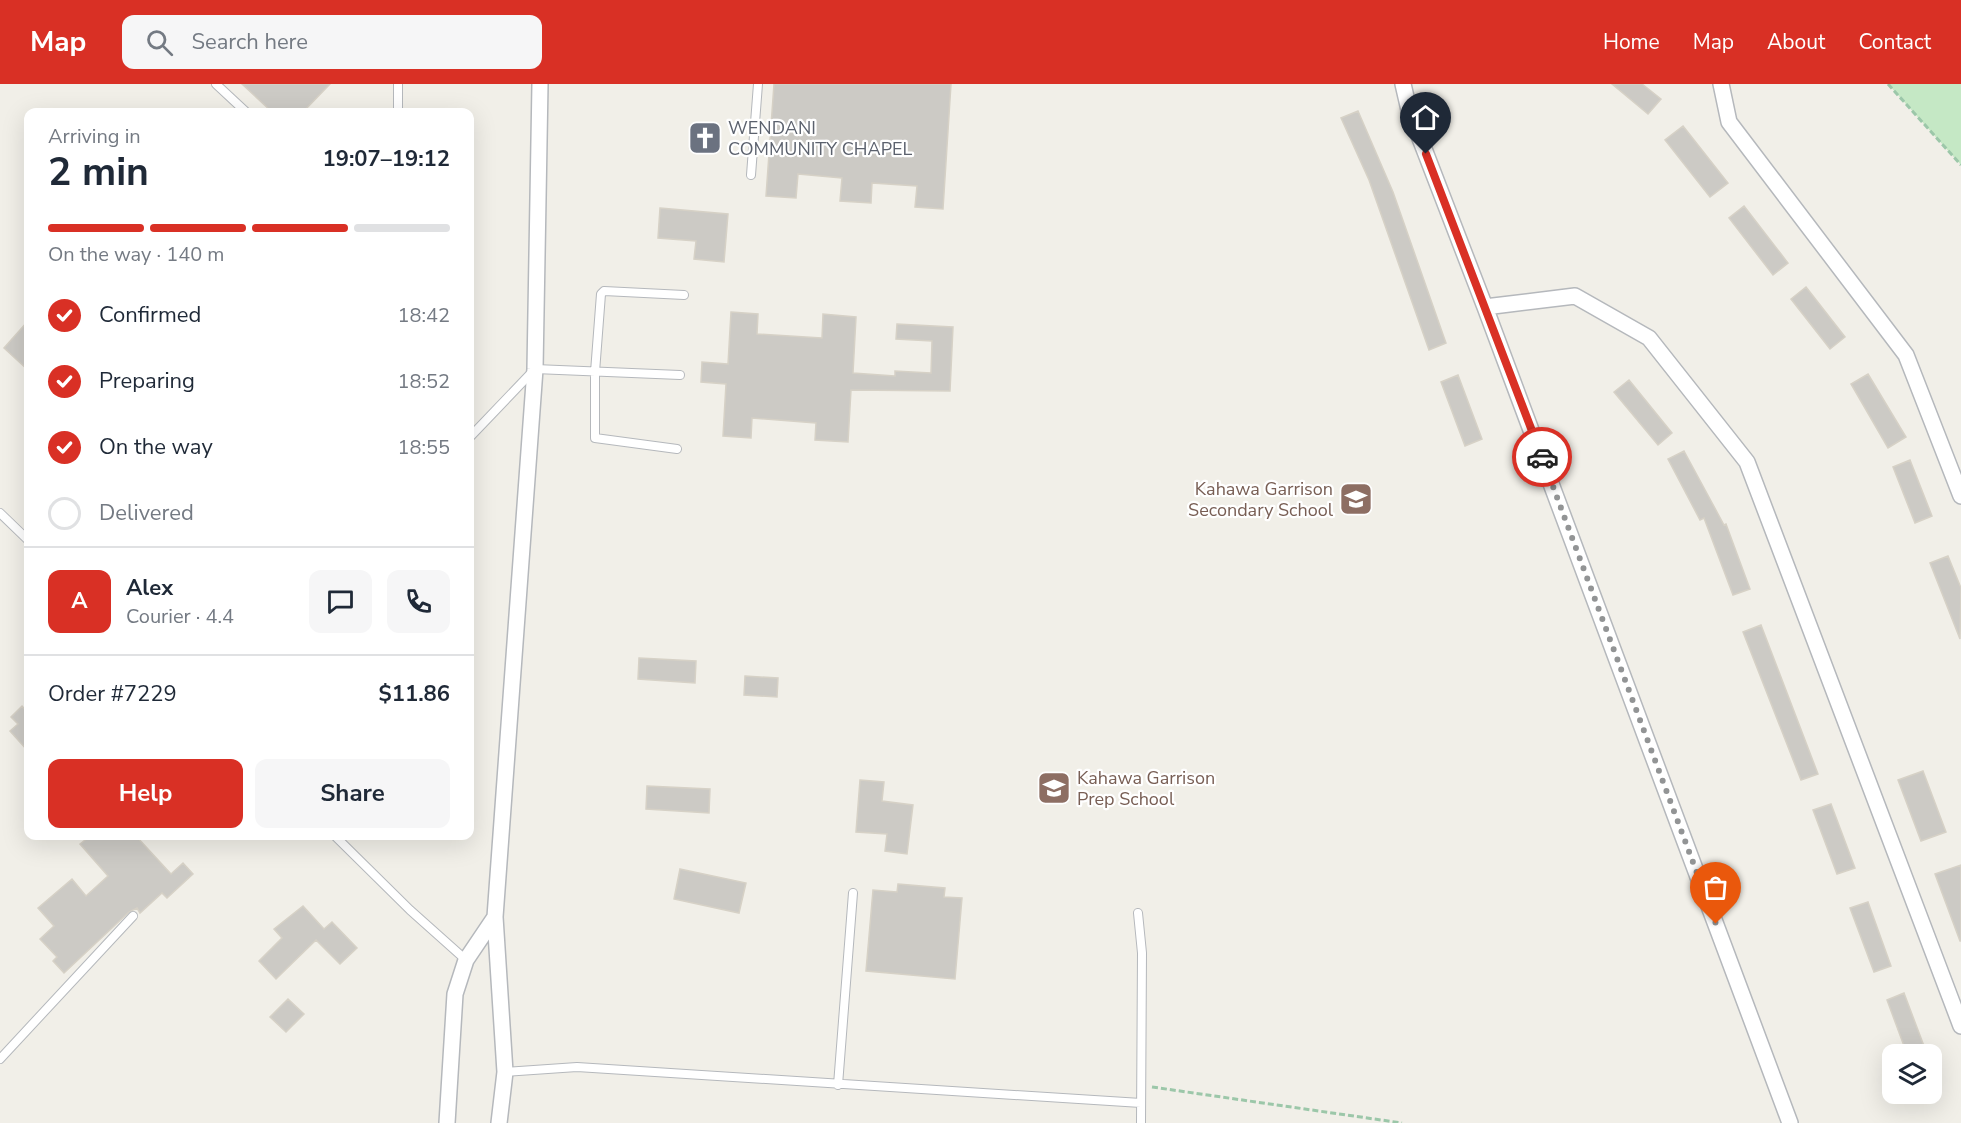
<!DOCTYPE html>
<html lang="en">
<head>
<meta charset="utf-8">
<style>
	body { margin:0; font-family:"Nunito Sans",sans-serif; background:#f6f6f7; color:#1f2937; height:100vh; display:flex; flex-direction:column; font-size:22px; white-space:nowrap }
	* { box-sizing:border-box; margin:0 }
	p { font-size:20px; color:#747a83 }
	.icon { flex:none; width:33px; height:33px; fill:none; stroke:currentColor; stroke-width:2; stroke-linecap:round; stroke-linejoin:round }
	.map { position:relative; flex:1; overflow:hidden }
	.panel { position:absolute; left:24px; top:24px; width:450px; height:732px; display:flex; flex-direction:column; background:#fff; border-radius:12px; box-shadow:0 6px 24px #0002 }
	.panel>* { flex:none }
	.tools { position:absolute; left:1882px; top:960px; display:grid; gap:12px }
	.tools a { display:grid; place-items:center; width:60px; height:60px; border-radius:12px; background:#fff; box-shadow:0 6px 24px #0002; font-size:30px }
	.pin { position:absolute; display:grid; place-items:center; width:51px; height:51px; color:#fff; margin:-62px -26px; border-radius:50% 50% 50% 0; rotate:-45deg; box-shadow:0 0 6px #0007 }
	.pin .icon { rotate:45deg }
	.courier { position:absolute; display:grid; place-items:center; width:60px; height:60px; margin:-30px; border:4px solid #d93025; border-radius:50%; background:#fff; color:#222; box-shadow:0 2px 8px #0007 }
	.head em { font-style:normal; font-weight:700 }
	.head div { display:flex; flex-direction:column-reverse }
	.head { display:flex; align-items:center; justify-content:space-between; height:102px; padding:0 24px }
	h1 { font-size:39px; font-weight:700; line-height:45px }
	.bar { display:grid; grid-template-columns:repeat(4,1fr); gap:9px 6px; align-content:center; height:72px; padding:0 24px }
	.bar i { height:8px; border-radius:4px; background:#e0e1e3 }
	.bar .on { background:#d93025 }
	.bar p { grid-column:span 4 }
	.line { display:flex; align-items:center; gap:15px; padding:0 24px; border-top:2px solid #e0e1e3 }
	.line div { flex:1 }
	.round { display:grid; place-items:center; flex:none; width:63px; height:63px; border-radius:12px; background:#f6f6f7 }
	ol { padding:0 24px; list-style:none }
	li { display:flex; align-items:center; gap:18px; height:66px }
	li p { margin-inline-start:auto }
	li .icon { padding:6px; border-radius:50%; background:#d93025; color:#fff; stroke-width:4 }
	li:last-child { color:#747a83 }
	li i { width:33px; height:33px; border:3px solid #e0e1e3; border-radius:50% }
	.cta { display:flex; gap:12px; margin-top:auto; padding:12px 24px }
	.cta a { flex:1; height:69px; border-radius:12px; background:#d93025; color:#fff; font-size:24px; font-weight:700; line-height:69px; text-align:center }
	.cta a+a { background:#f6f6f7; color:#1f2937 }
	header { display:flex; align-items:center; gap:36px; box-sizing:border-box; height:84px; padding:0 30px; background:#d93025; color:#fff }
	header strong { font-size:28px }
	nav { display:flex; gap:33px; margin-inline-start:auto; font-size:21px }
	.search { width:420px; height:54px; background:#f6f6f7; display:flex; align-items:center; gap:15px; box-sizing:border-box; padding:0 21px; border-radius:12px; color:#747a83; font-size:22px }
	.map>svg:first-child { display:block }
	.green { fill:#c5e8c5 }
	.building { fill:#cccac5; stroke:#d6d1c6; stroke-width:1.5 }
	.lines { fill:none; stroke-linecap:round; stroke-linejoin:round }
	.lane-casing { stroke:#b5b8bc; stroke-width:10 }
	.street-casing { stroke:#b5b8bc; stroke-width:18 }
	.path { stroke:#9cc7a9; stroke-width:3; stroke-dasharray:6 3; stroke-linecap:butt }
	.lane { stroke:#fff; stroke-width:8 }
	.street { stroke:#fff; stroke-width:15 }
	.done { stroke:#929495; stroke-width:6; stroke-dasharray:0 10.8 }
	.route { stroke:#d93025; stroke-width:8 }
	.labels { text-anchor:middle; stroke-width:4.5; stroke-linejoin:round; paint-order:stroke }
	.worship-label { font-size:18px; fill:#5b616d; stroke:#fff; text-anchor:start }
	.education-label { font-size:18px; fill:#785e54; stroke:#fff; text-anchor:end }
</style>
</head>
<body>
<header>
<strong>Map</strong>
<div class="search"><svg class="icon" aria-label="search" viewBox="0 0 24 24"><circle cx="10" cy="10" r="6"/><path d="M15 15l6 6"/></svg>Search here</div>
<nav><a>Home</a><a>Map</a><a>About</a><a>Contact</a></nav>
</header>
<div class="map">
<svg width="1961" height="1039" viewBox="0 0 1961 1039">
	<rect width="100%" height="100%" fill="#f1efe8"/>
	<path class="green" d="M1888,0H1961V81Z"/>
	<path class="building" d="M242,0H330L303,28H272Z
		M774,0H951L943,125L915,123L917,102L872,99L871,119L840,117L842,94L798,90L796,114L766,112Z
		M1612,0H1642L1661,15L1648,30Z
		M1358,27L1393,108L1446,259L1429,266L1369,96L1341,34Z
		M1683,42L1728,99L1710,113L1665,56Z
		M1744,122L1788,179L1773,191L1729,134Z
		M660,124L728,130L724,178L694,175L696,157L658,154Z
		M1806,203L1845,253L1830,265L1791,215Z
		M731,228L758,230L757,250L822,254L823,230L856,233L853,289L895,292V287L931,289L932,257L896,255L897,240L953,243L950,307L851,306L848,358L815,356L816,339L752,334L751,354L723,352L726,300L701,298L702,278L728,280Z
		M28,237V286L4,264Z
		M1868,290L1906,353L1888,364L1851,300Z
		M1458,291L1482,355L1465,362L1441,298Z
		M1629,296L1672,349L1658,361L1614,308Z
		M1684,367L1724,441L1726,440L1750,505L1733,511L1704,434L1700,436L1668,375Z
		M1910,376L1932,432L1915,439L1893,383Z
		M1948,472L1961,504L1960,555L1930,479Z
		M1761,541L1818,690L1801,696L1743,548Z
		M639,574L696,577L695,599L638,595Z
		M745,592L778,594L777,613L744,611Z
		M22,622L28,629V667L10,647L18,640L11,633Z
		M1923,687L1946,748L1921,757L1898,696Z
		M860,696L884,698L882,717L913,721L907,770L885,767L887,750L856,748Z
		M647,702L710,705L709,729L646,725Z
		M1831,720L1855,784L1837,790L1813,726Z
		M90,752H136L171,790L183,779L193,790L167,814L162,809L140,829L137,824L129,828L64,889L53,877L57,873L40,855L54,842L38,824L72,795L86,812L108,792L80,760Z
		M1961,781V857H1960L1935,790Z
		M680,785L746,799L739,829L674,815Z
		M898,800L945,804L944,813L962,814L955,895L866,887L873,806L897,808Z
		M1868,818L1891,882L1874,888L1850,824Z
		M303,822L324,845L332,838L357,864L340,880L316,856L276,895L259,877L282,854L274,845Z
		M1904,909L1927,970H1907L1887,916Z
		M288,915L304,930L286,948L270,933Z"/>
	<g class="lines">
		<g class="lane-casing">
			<path id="lane" d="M216,0L246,28
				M398,28V0
				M751,91L758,0
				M470,353L535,285L680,291
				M677,365L595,354V288L601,210L604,207L684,211
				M0,429L28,456
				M335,752L410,826L466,876
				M1138,829L1142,869L1141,1039
				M0,975L133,832
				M505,988L577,983L1141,1019
				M838,1001L853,809"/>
		</g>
		<g class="street-casing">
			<path id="street" d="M1403,0L1409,26L1485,223L1790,1039
				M1721,0L1729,38L1906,271L1961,412
				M1485,223L1575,212L1649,254L1747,378L1961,942
				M447,1039L455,910L466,876L495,833
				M499,1039L505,988L495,833L535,285L540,0"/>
		</g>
		<path class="path" d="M1888,0L1961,81
			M1152,1003L1402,1039"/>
		<use href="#lane" class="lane"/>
		<use href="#street" class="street"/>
	</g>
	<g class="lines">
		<path class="done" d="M1542,373L1716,840"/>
		<path class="route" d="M1426,70L1542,373"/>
	</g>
	<defs>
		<g id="church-square" transform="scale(1.725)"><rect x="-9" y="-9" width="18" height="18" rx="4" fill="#6b7280" stroke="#fff"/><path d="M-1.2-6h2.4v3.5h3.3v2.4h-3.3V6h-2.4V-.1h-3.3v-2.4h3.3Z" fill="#fff"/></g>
		<g id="school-square" transform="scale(1.725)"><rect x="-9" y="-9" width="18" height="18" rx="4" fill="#8d6e63" stroke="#fff"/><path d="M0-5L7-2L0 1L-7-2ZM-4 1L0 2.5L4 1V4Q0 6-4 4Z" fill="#fff"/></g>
	</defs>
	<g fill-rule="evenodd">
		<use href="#church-square" x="705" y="54"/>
		<use href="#school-square" x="1356" y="415"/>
		<use href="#school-square" x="1054" y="704"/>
	</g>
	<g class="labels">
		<g class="worship-label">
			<text x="728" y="50">WENDANI<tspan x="728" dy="21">COMMUNITY CHAPEL</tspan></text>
		</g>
		<g class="education-label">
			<text x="1333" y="411">Kahawa Garrison<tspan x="1333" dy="21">Secondary School</tspan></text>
			<text x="1077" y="700" text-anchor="start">Kahawa Garrison<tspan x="1077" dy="21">Prep School</tspan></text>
		</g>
	</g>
</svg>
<div class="tools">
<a><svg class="icon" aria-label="layers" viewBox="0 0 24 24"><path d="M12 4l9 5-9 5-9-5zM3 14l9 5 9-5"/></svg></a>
</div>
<div class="pin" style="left:1716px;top:840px;background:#ea580c"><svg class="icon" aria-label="bag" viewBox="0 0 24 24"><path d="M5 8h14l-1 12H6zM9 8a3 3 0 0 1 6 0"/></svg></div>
<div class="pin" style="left:1426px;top:70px;background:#1f2937"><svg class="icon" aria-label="home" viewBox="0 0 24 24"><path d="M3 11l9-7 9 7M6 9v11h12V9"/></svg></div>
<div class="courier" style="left:1542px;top:373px"><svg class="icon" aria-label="car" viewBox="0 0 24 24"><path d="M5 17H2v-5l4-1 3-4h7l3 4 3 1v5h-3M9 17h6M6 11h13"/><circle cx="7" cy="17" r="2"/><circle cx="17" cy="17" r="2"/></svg></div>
<section class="panel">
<div class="head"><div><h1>2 min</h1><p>Arriving in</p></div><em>19:07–19:12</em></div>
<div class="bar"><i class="on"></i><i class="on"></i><i class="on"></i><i></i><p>On the way · 140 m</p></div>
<ol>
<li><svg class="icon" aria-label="check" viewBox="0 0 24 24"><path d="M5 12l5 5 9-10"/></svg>Confirmed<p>18:42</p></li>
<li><svg class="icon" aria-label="check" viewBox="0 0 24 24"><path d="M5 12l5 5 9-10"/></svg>Preparing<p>18:52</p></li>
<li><svg class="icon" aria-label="check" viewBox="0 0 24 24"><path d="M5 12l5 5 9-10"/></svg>On the way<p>18:55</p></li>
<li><i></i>Delivered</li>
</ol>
<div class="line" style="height:108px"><b class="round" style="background:#d93025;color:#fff">A</b><div><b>Alex</b><p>Courier · 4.4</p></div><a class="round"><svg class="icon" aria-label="chat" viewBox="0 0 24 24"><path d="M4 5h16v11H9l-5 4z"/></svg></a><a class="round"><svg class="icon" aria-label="phone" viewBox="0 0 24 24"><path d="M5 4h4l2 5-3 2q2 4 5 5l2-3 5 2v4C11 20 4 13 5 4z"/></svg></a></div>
<div class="line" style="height:78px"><div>Order #7229</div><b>$11.86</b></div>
<div class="cta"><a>Help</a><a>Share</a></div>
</section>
</div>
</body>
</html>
